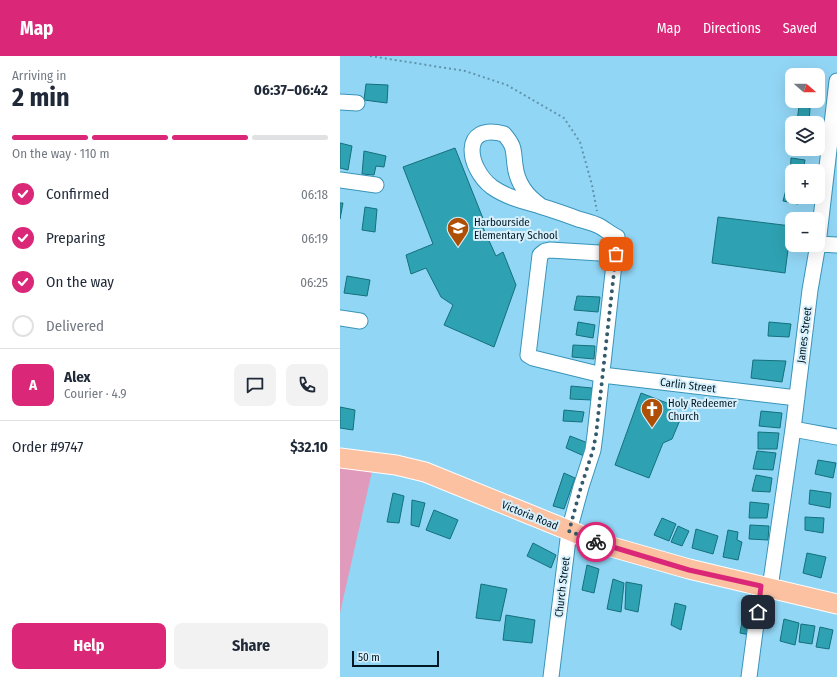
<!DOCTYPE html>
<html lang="en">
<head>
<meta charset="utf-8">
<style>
	body { margin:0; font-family:"Fira Sans Condensed",sans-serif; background:#f2f2f3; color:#1f2937; height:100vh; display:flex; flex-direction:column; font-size:15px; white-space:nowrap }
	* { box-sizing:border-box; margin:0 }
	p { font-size:13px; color:#747a83 }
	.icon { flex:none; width:22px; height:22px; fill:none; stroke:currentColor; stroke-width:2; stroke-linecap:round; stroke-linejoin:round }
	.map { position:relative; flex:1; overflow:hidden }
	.side { display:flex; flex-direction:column; background:#fff; width:340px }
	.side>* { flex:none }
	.needle { width:26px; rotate:110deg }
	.tools { position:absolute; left:445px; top:12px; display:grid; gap:8px }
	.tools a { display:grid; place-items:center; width:40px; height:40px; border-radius:8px; background:#fff; box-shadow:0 4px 16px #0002; font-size:20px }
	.scale { position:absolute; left:12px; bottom:10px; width:87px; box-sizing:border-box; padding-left:4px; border:2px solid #001924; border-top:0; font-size:11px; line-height:14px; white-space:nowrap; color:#001924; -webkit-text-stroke:3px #d7f0fc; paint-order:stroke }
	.pin { position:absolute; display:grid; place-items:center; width:34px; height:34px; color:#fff; margin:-17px; border-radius:8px; box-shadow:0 2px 6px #0006 }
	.courier { position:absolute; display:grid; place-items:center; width:40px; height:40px; margin:-20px; border:3px solid #db2777; border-radius:50%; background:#fff; color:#222; box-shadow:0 1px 5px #0007 }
	.headline em { font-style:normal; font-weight:700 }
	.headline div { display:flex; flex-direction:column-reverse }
	.headline { display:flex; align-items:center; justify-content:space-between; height:68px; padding:0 12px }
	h1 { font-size:26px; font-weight:700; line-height:30px }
	.bar { display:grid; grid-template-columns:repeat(4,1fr); gap:6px 4px; align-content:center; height:48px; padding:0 12px }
	.bar i { height:5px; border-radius:3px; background:#e0e1e3 }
	.bar .on { background:#db2777 }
	.bar p { grid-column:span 4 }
	.line { display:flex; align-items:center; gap:10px; padding:0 12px; border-top:1px solid #e0e1e3 }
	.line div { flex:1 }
	.round { display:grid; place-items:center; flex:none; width:42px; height:42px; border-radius:8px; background:#f2f2f3 }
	ol { padding:0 12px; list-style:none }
	li { display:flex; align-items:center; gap:12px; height:44px }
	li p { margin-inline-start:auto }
	li .icon { padding:4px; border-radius:50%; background:#db2777; color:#fff; stroke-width:4 }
	li:last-child { color:#747a83 }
	li i { width:22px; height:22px; border:2px solid #e0e1e3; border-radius:50% }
	.action { display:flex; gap:8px; margin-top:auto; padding:8px 12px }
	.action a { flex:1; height:46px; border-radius:8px; background:#db2777; color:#fff; font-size:16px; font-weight:700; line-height:46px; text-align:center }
	.action a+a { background:#f2f2f3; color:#1f2937 }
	header { display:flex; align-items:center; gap:24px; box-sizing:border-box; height:56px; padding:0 20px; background:#db2777; color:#fff }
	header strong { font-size:19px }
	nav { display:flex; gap:22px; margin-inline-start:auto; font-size:14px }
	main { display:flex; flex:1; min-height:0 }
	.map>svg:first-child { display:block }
	.green { fill:#df9abc }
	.building { fill:#2ea2b2; stroke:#14707c }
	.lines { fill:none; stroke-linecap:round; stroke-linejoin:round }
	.minor-casing { stroke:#3994b9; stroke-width:17 }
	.major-casing { stroke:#fff; stroke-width:21 }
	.path { stroke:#5f94ac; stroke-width:2; stroke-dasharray:2 3; stroke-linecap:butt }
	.minor { stroke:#fff; stroke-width:15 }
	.major { stroke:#fbc1a1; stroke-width:19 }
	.done { stroke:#335b6d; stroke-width:4; stroke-dasharray:0 7.2 }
	.route { stroke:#db2777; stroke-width:5 }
	.labels { text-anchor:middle; stroke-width:4; stroke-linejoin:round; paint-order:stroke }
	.poi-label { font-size:11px; fill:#001924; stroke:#d7f0fc; text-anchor:start }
	.street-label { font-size:11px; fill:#001924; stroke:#d7f0fc }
</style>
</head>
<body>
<header>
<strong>Map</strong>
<nav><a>Map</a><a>Directions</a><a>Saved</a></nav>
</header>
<main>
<section class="side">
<div class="headline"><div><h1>2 min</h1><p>Arriving in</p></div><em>06:37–06:42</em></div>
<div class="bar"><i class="on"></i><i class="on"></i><i class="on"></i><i></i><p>On the way · 110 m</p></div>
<ol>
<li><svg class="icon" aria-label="check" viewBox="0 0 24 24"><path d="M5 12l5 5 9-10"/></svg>Confirmed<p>06:18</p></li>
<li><svg class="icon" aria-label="check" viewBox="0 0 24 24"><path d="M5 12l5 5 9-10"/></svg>Preparing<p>06:19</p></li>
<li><svg class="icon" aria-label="check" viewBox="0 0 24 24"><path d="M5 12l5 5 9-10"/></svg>On the way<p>06:25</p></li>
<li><i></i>Delivered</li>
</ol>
<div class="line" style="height:72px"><b class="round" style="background:#db2777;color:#fff">A</b><div><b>Alex</b><p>Courier · 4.9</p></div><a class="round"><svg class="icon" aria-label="chat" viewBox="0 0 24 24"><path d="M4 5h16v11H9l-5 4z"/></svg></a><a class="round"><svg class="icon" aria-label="phone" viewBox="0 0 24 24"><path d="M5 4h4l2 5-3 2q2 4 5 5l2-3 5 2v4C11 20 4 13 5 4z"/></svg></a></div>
<div class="line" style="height:52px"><div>Order #9747</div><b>$32.10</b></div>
<div class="action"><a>Help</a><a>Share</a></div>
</section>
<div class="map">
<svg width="497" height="621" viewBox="0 0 497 621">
	<rect width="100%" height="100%" fill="#92d6f5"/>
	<path class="green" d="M0,409L33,411L0,557Z"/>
	<path class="building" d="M26,28L48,29L47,47L24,44Z
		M459,50L470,52L469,67L457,66Z
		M0,87L12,90L8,114L0,112Z
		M115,92L144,165L141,167L156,200L163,196L176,229L154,291L104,269L113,249L101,241L86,212L71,218L66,199L93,188L63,111Z
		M24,95L46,100L44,111L36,110L34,119L22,118Z
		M451,102L465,104L463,115H452V120L450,119Z
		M447,130L452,131V141H460L458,148L443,145Z
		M0,147H3L0,163Z
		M25,151L37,153L35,176L22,174Z
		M378,161L451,170L445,217L372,207Z
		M7,220L30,224L27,240L4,237Z
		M237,240L260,241L258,256L234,254Z
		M238,266L255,269L253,282L236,279Z
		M429,266L451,268L449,281L428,280Z
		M233,289L255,290L254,303L232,301Z
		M413,304L446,305L442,326L411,322Z
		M231,330L252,332V344L230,343Z
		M301,337L332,349L328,359L340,364L332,383L323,387L309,422L275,409Z
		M0,351L15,354L13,374L0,372Z
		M224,354L244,356L242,366L223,365Z
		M421,355L442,357L440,372L419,370Z
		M418,376L439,377L437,393H418Z
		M230,380L248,387L244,400L226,392Z
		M417,395L436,397L433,414L413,413Z
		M478,404L496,407L493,422L475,418Z
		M224,417L235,422L224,453L213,450Z
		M416,419L432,422L430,436L412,435Z
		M470,434L491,437L490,452L469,448Z
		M53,437L64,440L59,467L47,466Z
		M72,444L85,447L79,471L71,469Z
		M410,446L429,448L427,462H409Z
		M94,454L118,464L110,483L86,474Z
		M465,461L484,462L483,477L465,474Z
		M322,462L336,468L329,485L314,479Z
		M410,469L429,470L428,484L409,483Z
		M338,470L349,475L342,490L331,486Z
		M356,473L378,480L373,498L352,492Z
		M388,474L398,476L397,484L402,486L398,504L383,501Z
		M193,487L216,499L211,512L187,500Z
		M467,497L486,501L481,522L463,517Z
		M247,509L259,513L254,537L242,534Z
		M273,523L284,527L281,556L267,553Z
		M286,526L302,529L298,556L285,553Z
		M141,528L167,533L160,565L136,562Z
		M335,547L346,550L341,574L331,569Z
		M404,554L414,556L410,579L400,577Z
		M166,559L195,564L192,587L163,584Z
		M444,563L459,567L455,589L440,585Z
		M461,568L475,570L472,588L459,586Z
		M480,571L493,574L489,593L476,591Z"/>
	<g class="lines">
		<g class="minor-casing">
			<path id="minor" d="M0,46L17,47
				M0,124L36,129
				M201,150C187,140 177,128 175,109C173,93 175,91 164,78C120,66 127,112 152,131C166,141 183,145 200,150C213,154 225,158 238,163C245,165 254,167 261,171C266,174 271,178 277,181L255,379L253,394L241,431L229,475L211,621
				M478,188L497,189
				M276,198L210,194L205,195L200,199L188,299L193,302L262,319L457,342
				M0,262L20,265
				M453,373L497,381
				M430,532L453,373L470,234L478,188L497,25
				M409,621L421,530"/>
		</g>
		<g class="major-casing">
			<path id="major" d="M0,402L56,409L85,416L265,489L349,513L497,548"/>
		</g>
		<path class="path" d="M30,0L125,15L167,29L224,62L240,86L252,129L257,155"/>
		<use href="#minor" class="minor"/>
		<use href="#major" class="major"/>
	</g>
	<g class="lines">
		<path class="done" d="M256,486L229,475L241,431L253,394L256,379L276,198"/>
		<path class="route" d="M256,486L349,514L421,530L418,556"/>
	</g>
	<defs>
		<g id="school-pin" transform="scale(1.15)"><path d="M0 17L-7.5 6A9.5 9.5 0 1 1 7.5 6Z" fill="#af4f05" stroke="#d7f0fc"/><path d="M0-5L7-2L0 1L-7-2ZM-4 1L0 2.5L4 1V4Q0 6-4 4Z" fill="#fff"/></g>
		<g id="church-pin" transform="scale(1.15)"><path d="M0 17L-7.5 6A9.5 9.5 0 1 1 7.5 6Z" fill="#af4f05" stroke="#d7f0fc"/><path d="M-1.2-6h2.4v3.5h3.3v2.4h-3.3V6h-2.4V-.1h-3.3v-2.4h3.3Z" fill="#fff"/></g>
	</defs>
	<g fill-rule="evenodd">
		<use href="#school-pin" x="118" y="172"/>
		<use href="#church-pin" x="312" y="353"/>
	</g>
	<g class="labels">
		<g class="poi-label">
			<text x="134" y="170">Harbourside<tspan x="134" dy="13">Elementary School</tspan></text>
			<text x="328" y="351">Holy Redeemer<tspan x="328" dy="13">Church</tspan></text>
		</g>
		<g class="street-label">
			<text transform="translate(464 279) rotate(-83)" y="4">James Street</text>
			<text transform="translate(348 329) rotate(7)" y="4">Carlin Street</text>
			<text transform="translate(190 459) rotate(22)" y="4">Victoria Road</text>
			<text transform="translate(222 531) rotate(-83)" y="4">Church Street</text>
		</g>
	</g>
</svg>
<div class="tools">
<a><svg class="needle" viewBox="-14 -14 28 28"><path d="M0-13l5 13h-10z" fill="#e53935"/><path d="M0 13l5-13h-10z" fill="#747a83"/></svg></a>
<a><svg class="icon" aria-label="layers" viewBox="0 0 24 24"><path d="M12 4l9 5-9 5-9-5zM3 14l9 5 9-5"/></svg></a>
<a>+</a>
<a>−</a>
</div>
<div class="scale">50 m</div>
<div class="pin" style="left:276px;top:198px;background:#ea580c"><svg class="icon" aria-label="bag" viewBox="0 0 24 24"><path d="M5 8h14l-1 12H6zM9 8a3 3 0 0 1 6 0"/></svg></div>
<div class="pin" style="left:418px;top:556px;background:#1f2937"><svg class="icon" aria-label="home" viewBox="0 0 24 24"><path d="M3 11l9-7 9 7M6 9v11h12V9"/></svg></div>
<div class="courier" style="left:256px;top:486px"><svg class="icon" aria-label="bike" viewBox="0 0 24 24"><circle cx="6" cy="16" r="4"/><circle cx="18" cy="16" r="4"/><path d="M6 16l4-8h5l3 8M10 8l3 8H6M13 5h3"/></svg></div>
</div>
</main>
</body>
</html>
